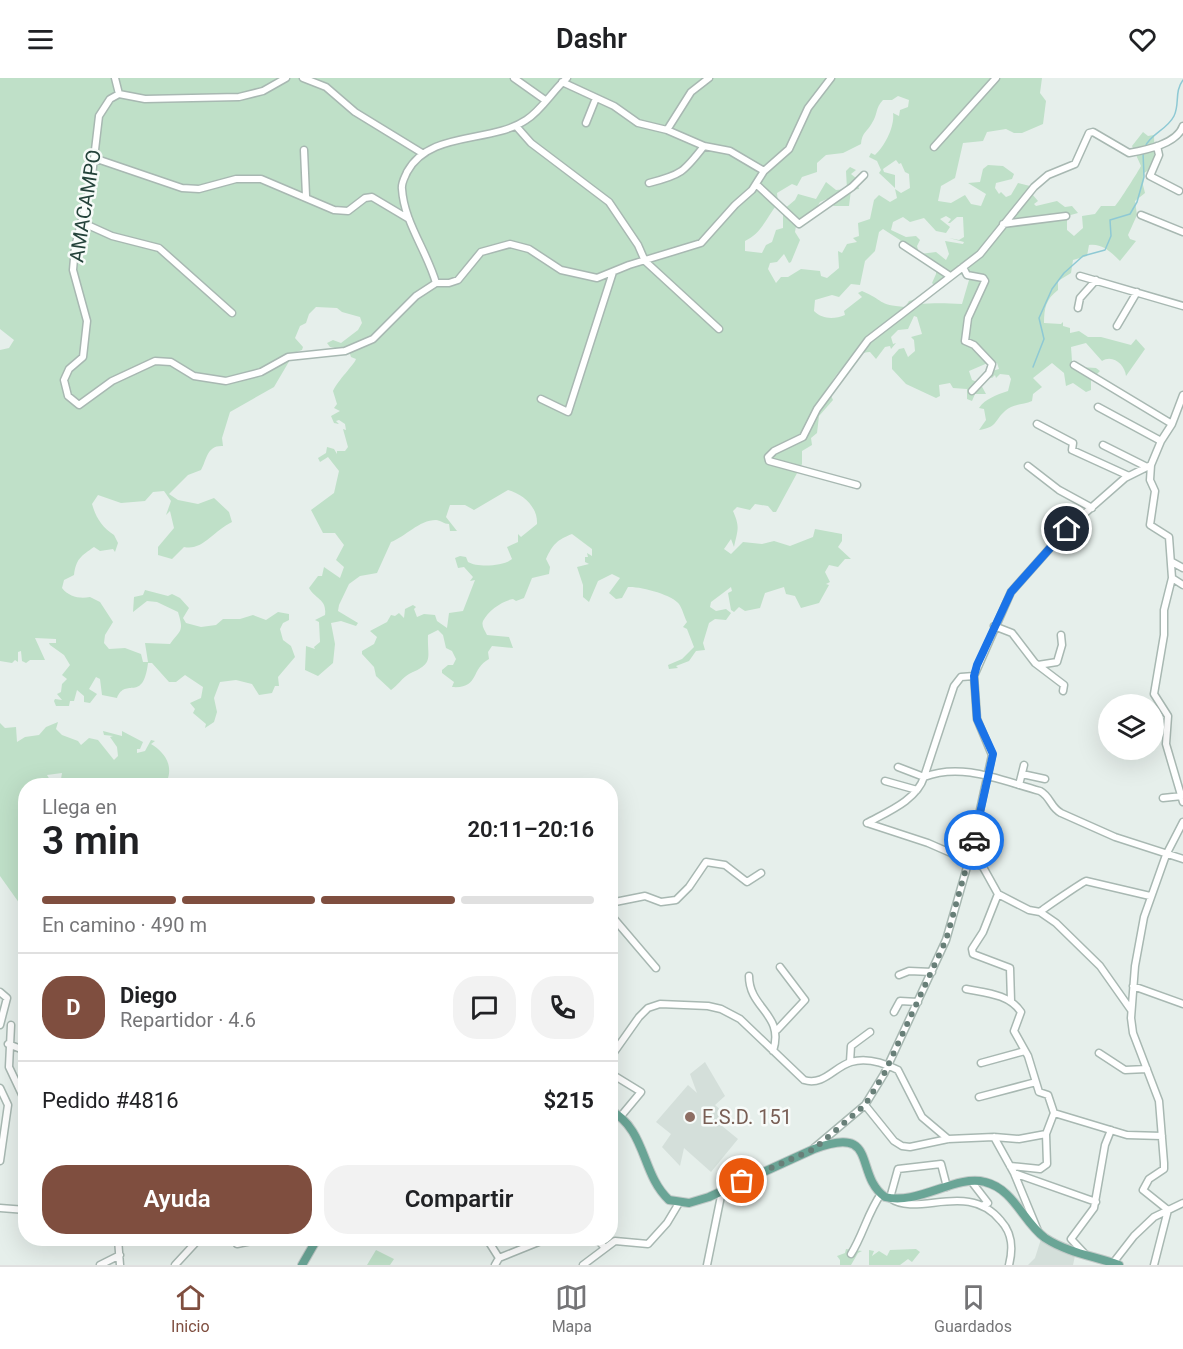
<!DOCTYPE html>
<html lang="es">
<head>
<meta charset="utf-8">
<style>
	body { margin:0; font-family:Roboto,sans-serif; background:#f2f2f2; color:#202124; height:100vh; display:flex; flex-direction:column; font-size:22px; white-space:nowrap }
	* { box-sizing:border-box; margin:0 }
	p { font-size:20px; color:#757577 }
	.icon { flex:none; width:33px; height:33px; fill:none; stroke:currentColor; stroke-width:2; stroke-linecap:round; stroke-linejoin:round }
	.map { position:relative; flex:1; overflow:hidden }
	.sheet { position:absolute; left:18px; top:700px; width:600px; height:468px; display:flex; flex-direction:column; background:#fff; border-radius:24px; box-shadow:0 6px 24px #0002 }
	.sheet>* { flex:none }
	.buttons { position:absolute; left:1098px; top:616px; display:grid; gap:12px }
	.buttons a { display:grid; place-items:center; width:66px; height:66px; border-radius:50%; background:#fff; box-shadow:0 6px 24px #0002; font-size:30px }
	.pin { position:absolute; display:grid; place-items:center; width:51px; height:51px; color:#fff; margin:-26px; border:3px solid #fff; border-radius:50%; box-shadow:0 2px 6px #0007 }
	.courier { position:absolute; display:grid; place-items:center; width:60px; height:60px; margin:-30px; border:4px solid #1a73e8; border-radius:50%; background:#fff; color:#222; box-shadow:0 2px 8px #0007 }
	.overview em { font-style:normal; font-weight:600 }
	.overview div { display:flex; flex-direction:column-reverse }
	.overview { display:flex; align-items:center; justify-content:space-between; height:102px; padding:0 24px }
	h1 { font-size:39px; font-weight:600; line-height:45px }
	.bar { display:grid; grid-template-columns:repeat(4,1fr); gap:9px 6px; align-content:center; height:72px; padding:0 24px }
	.bar i { height:8px; border-radius:4px; background:#e0e0e0 }
	.bar .on { background:#7f4e3f }
	.bar p { grid-column:span 4 }
	.line { display:flex; align-items:center; gap:15px; padding:0 24px; border-top:2px solid #e0e0e0 }
	.line div { flex:1 }
	.round { display:grid; place-items:center; flex:none; width:63px; height:63px; border-radius:24px; background:#f2f2f2 }
	.action { display:flex; gap:12px; margin-top:auto; padding:12px 24px }
	.action a { flex:1; height:69px; border-radius:24px; background:#7f4e3f; color:#fff; font-size:24px; font-weight:600; line-height:69px; text-align:center }
	.action a+a { background:#f2f2f2; color:#202124 }
	header { display:flex; justify-content:space-between; align-items:center; height:78px; padding:0 24px; background:#fff; font-size:27px; font-weight:600 }
	.tab-bar { display:flex; justify-content:space-around; align-items:center; height:84px; border-top:2px solid #e0e0e0; background:#fff; font-size:16px; color:#757577 }
	.tab-bar a { display:grid; justify-items:center; gap:3px }
	.tab-bar .on { color:#7f4e3f }
	.map>svg:first-child { display:block }
	.built { fill:#d4dfda }
	.green { fill:#bfe0c8; fill-rule:evenodd }
	.lines { fill:none; stroke-linecap:round; stroke-linejoin:round }
	.stream { stroke:#8ec9d4; stroke-width:1.5 }
	.minor-casing { stroke:#a8b8b2; stroke-width:9 }
	.major-casing { stroke:#c2cac8; stroke-width:10 }
	.minor { stroke:#fff; stroke-width:6 }
	.major { stroke:#6aa596; stroke-width:8 }
	.done { stroke:#687f78; stroke-width:6; stroke-dasharray:0 10.8 }
	.route { stroke:#1a73e8; stroke-width:8 }
	.education-dot { fill:#8d6e63; stroke:#f7fbf9; stroke-width:2 }
	.labels { text-anchor:middle; stroke-width:5; stroke-linejoin:round; paint-order:stroke }
	.street-label { font-size:20px; fill:#24423a; stroke:#f7fbf9 }
	.education-label { font-size:20px; fill:#785e54; stroke:#f7fbf9; text-anchor:start }
</style>
</head>
<body>
<header><svg class="icon" aria-label="menu" viewBox="0 0 24 24"><path d="M4 6h16M4 12h16M4 18h16"/></svg>Dashr<svg class="icon" aria-label="heart" viewBox="0 0 24 24"><path d="M12 20l-8-8c-3-5 5-10 8-4 3-6 11-1 8 4z"/></svg></header>
<div class="map">
<svg width="1183" height="1187" viewBox="0 0 1183 1187">
	<rect width="100%" height="100%" fill="#e6efeb"/>
	<path class="built" d="M705,984L725,1018L715,1027L723,1034L716,1043L738,1061L711,1094L684,1070L680,1088L662,1069L671,1056L656,1044L688,1007L697,1015L690,996Z
		M1041,1161L1075,1178L1073,1187H1028L1035,1180Z"/>
	<path class="green" d="M0,0H1042L1040,15L1046,23L1043,46L1022,55H1014L1006,51L987,54L983,63L963,65L955,100L941,108L938,123L951,125L965,117L971,126L981,128L986,116L968,105L980,104L983,91L988,87L1003,88L1014,96L1012,101L996,105L995,110L999,116L1001,114L1006,119L1011,117L1018,105L1030,108L1032,116L1038,123L1034,126L1036,128L1057,123L1065,129L1072,128L1078,135L1067,138V152L1074,158L1083,150L1082,138L1095,136L1101,128H1115C1119,124 1139,92 1141,88L1132,68L1143,54L1148,58L1154,57C1154,71 1159,88 1144,95L1143,107L1145,115L1135,123L1137,137L1128,157L1130,161L1136,163L1120,183C1111,174 1102,165 1089,167L1087,178L1073,182L1071,195L1058,203V212C1046,221 1044,230 1044,245L1061,246L1063,244V248L1070,250V255L1079,253L1088,259H1101L1131,267L1136,261L1145,271L1126,298C1125,287 1113,276 1102,283L1086,265L1071,269L1072,283L1080,289L1096,290L1100,293L1091,302V312L1086,314L1073,305L1066,308L1064,295L1052,285L1033,300L1042,309L1033,316L1032,323C1023,327 1012,326 1005,333C993,344 998,349 979,352L986,342L984,331L979,330C985,321 996,317 1008,313L1011,301L1009,297L1000,296L996,300L995,297L992,300L988,298L992,293L999,291L997,285L990,284L969,293L972,302L980,305L986,316H975L972,323L967,321V311L953,310L950,305L939,307L940,318L936,320L906,306L892,291V279L899,271L904,270L908,279L915,273L914,262L911,259L922,256L917,239L914,238L908,251L898,252L891,259L893,266L896,265L891,271L890,268L885,269L876,281L870,274C853,274 834,297 828,311L833,322L819,338L817,355L811,360L812,367L802,373V386L776,434H773L768,428L755,426L750,432L737,429L733,433C740,449 738,451 734,469L731,461L724,471L731,476L743,464L762,466L774,463L790,468L813,459L815,451L842,456V463L838,469L851,481H845L838,489L829,487L825,494L830,504L826,506L829,507L819,525L801,530L795,518L786,516L784,509L765,515L760,530L745,533L739,529L734,534L731,532L728,515L732,513L731,509L711,524L710,529L716,533L726,531L731,535L726,542L715,541L709,545L703,565L705,572L696,573L689,583L676,588L678,590L669,591L668,587L682,581L694,569L687,551L683,549L687,544C684,538 682,530 679,526C673,517 640,508 628,509L622,520L616,521L609,515L620,500L612,496L598,503L589,524L583,519V507L577,489L589,486L585,484V479H588L587,475L592,478V471L572,456C557,462 553,466 546,481L550,489L549,496L532,500L524,520L516,523L513,521C502,523 488,533 483,543C481,548 485,553 487,557L509,559L513,570L492,568L488,574L489,581C470,591 480,611 452,609L454,604L442,595V592L448,587H453L456,581L452,573L446,570L443,557L438,552L428,557C427,581 435,585 409,596C403,599 397,608 391,612L376,598L374,589L362,576V573L374,566L377,559L370,553L387,544L391,537L395,538L399,535L404,540L405,531L413,527L416,529L414,531L417,539L424,536L435,537L437,543L447,550L449,535L463,533L475,502L470,503L473,499L464,489L458,490L455,480L460,478L466,479L468,484C478,490 504,488 512,481L507,469L518,464V456L521,459L537,446C538,429 523,416 508,412L474,432L465,427H450L446,439L457,453H450L449,446C444,446 440,442 436,442C419,442 405,459 391,464L377,495L360,498L349,506L339,527L338,533L358,545L356,548L341,543L331,545L335,566L333,585L318,598L305,592L306,568L315,571L314,569L320,564L319,544L315,542L325,537C327,521 316,522 309,510L318,498H322L324,489L340,500L344,489L336,482L344,467L335,455H323L311,432L334,415L339,393L328,379L320,384L318,380L326,375L327,369L334,371L337,376V373H345L348,369L343,351L346,352L345,346L339,342L336,343L339,346L334,345L331,338L340,333L334,330L337,326L333,313C338,302 354,287 356,281L351,279L349,273L330,269L327,265L333,262L341,265L358,252L362,245L360,239L342,234L337,230L316,229L309,236L306,245L300,248L295,260L303,269L302,272L294,275L274,309L230,334L222,360L223,368C207,367 207,381 201,392L188,397L169,416L178,422L198,426L214,420L229,434L232,444C213,453 203,473 184,469L172,481L158,477V469L174,450L170,433L166,437L171,423L164,413L153,414L145,423L121,425L98,417L92,426C96,440 102,449 114,457L118,465L115,474L113,471L100,473L94,469C81,478 76,481 74,497L64,502L62,510C69,519 80,521 90,519L100,524L113,544L105,557L104,565L109,571L125,570L141,576L143,584H148L145,565L170,566C181,551 184,554 178,534L157,524L147,523L133,534L134,519L143,517L145,512L168,518L172,516L180,520L189,530L183,540L186,545L201,549L216,547L223,541H240L253,537L266,542L278,534L289,536V542L283,545L280,551L283,562L291,568L295,579L278,599L279,608H275L272,615L259,617L252,606L236,602L220,604L214,620L217,634L214,644L205,650L206,646L193,635L195,631L190,625L201,620L203,609L185,597L176,604H169L152,585H148C143,626 126,598 117,620L102,617L100,601L96,599L89,611L97,616L90,625L84,624V618L77,612L74,623H70L69,628H56L54,623L55,621L62,622L57,616L61,614L62,606L67,601L62,597L70,587L64,577L50,567L49,565H56V561L35,560L45,582H30L26,585L22,583L21,573L18,574V584L15,582L12,585L0,583V272L9,270L14,262L0,251ZM898,18L909,22L908,29L900,32L899,38L893,35C895,48 885,68 875,77L871,75L869,79L877,83L881,92L879,95L895,110V97L884,94L883,91L896,82L899,86L901,85L905,94L909,96L910,110L901,115L895,111L897,120L890,124L879,117L874,122L870,141L858,145L859,158L853,160L857,164L847,166L842,175L838,173L839,190L827,200L821,198L820,193L801,191L788,199H781L776,205L768,191L770,185L777,184L784,176L789,185L791,184L800,162L795,154L797,142L806,139L813,141L817,138L815,133L820,124L827,121L834,128H849L851,112L859,111L856,100L851,96L856,92L850,89L846,93L847,111L836,112L826,104L816,121L798,116L795,122L783,132V150L776,152L772,164L766,167L762,175L745,173V163C762,155 766,140 778,125L777,115L792,106L797,108L802,99L817,94V85L826,77L843,75L861,66C862,54 867,54 872,45C878,36 875,30 883,22H892ZM946,138L951,141L948,145H950L957,139H963L964,159L959,162L949,160L964,164L963,166L945,163L949,176L946,182L936,174L920,176L924,185H932L936,189V196L932,205L935,208L955,196L964,197L969,202L962,226C946,225 933,225 917,226L916,221L909,223L905,229C877,227 884,222 862,213L858,215L862,219L844,233L845,237C835,241 823,242 814,233L815,222L832,217L839,219L851,206L860,207L865,183L875,173L879,154L883,151L900,162L904,169L919,175L917,168L920,162L916,158L906,159L891,152L893,144L903,139L910,144L924,140L936,153L946,155L950,149L940,141Z
		M58,644L56,651L62,657L78,663L81,667L89,660L98,662L114,682L118,678L117,669L110,659L113,658L104,657L103,653L122,658V653L141,663L143,664L140,671H137V675L145,673L151,662L155,663L151,666C163,673 174,686 167,703L169,708H73L61,701L62,695L47,697L50,702L58,704L59,708H26L25,830L22,829L0,798V645L5,650L16,649L17,664L25,659L39,657L46,649Z
		M846,1171L862,1173L858,1175L851,1187H840V1182L837,1178L845,1175Z
		M916,1171L920,1174L912,1184L908,1181L900,1187H869V1172L874,1173L872,1178L879,1173L887,1178L890,1172Z
		M376,1172L394,1181L390,1187H367Z"/>
	<g class="lines">
		<path class="stream" d="M1145,69C1150,56 1167,52 1174,38C1180,26 1174,14 1183,2
			M1033,289L1044,261L1039,240L1052,211L1064,195L1083,178L1105,172L1111,158L1110,142L1130,136L1137,124L1144,99L1143,74"/>
		<g class="minor-casing">
			<path id="minor" d="M115,0L119,16L110,21L99,38L91,106L75,169L73,192L87,243L83,279L69,291L64,302L68,318L79,327L112,303L155,283L171,284L194,298L226,303L261,294L288,279L345,273L373,261L416,218L436,205C427,173 404,144 402,111C401,105 405,99 407,94C430,52 490,66 526,42C542,32 553,12 567,0
				M303,0L326,9L355,34L422,75
				M514,0L545,22
				M562,4L614,28L638,45L667,52L704,68L730,73L764,93
				M119,16L145,21L239,19L263,13L286,0
				M586,45L596,20
				M516,48L531,65L609,124L638,167L645,183L719,251
				M667,52L691,14L709,0
				M1157,68L1159,77L1150,98L1179,113
				M934,69L996,0
				M304,72L306,118
				M94,80L182,110L199,111L236,101H261L334,132L348,133L365,120L372,119L409,141
				M649,105C681,97 684,94 704,68
				M756,106L799,146L852,109L864,97
				M1141,137L1183,154
				M81,144L112,158L159,170L232,235
				M1003,146L1066,138
				M903,167L950,198
				M963,189L967,197L983,200L985,203L968,240L965,263L974,267L992,286L989,295L972,313
				M1080,198L1183,228
				M436,205H449L458,202L481,174L510,166L529,171L561,192L597,200L629,187L701,165L735,127L752,112L764,93L789,71L808,30L831,0
				M1078,230L1080,220L1096,202
				M1117,248L1137,214
				M1074,287L1172,346
				M1183,317L1172,346L1161,363L1151,387L1150,402L1155,413L1150,447L1169,459L1172,500L1164,532V557L1154,616L1168,638L1166,666L1183,724
				M541,321L568,334L613,194
				M1098,329L1161,363
				M1037,346L1073,365L1072,372L1129,398
				M1103,367L1147,389
				M1028,388L1059,412L1092,430
				M857,407L769,383L768,379L774,373L803,359L817,331L868,262L980,176L1034,109L1048,97L1075,86L1089,55L1093,54L1129,75C1146,72 1177,66 1183,48
				M1172,484L1183,490
				M1172,500L1183,507
				M994,548L1012,555L1035,585L1064,607L1063,613
				M1038,587L1057,584L1062,567L1061,557
				M1129,626L1131,627
				M898,689L924,699L954,608L961,599L974,598
				M1022,696L1045,701
				M885,703L917,712
				M1019,707L1024,687
				M1163,720L1182,718
				M867,745C887,734 917,722 924,699C963,684 1002,703 1040,713C1051,719 1050,729 1061,735L1115,759L1183,781
				M867,745L928,765L983,789L998,816L1029,832L1040,834L1056,845L1100,888L1131,932
				M998,816L983,854L972,871L973,876L1010,890L1011,923
				M610,825L645,818L661,824L676,822L689,809L706,784L725,787L747,804L761,795
				M1040,834C1043,831 1083,804 1086,803L1150,818
				M610,836L656,890
				M899,897L909,893L932,894
				M749,898C749,931 785,936 773,973
				M1133,908L1183,926
				M966,911C986,915 1009,916 1021,934L1014,953L1028,978L1039,1014L1048,1017L1054,1035
				M0,914L7,920L0,947
				M894,934L900,923L918,924
				M11,947L9,989L26,1025
				M777,952L805,922L780,889
				M8,966L26,973
				M1099,975L1125,992L1147,991
				M610,980L639,939L648,930L660,926L708,928L721,931L740,941L804,1002C824,1008 834,989 851,984C867,979 884,985 898,992L922,1039L948,1061
				M850,984L851,968L870,954
				M981,985L1025,973
				M610,995L641,1014L621,1038
				M0,1010L8,1027L0,1083
				M979,1019L1036,1004
				M865,1027L894,1063L902,1068L910,1069L948,1061L994,1059L1019,1061L1046,1056
				M1054,1035L1127,1057L1162,1058
				M994,1059L1014,1095L1038,1153
				M814,1070L865,1027L884,996L946,862L969,782L992,677L977,641L974,598L1011,514L1067,451L1125,400L1151,387
				M1010,1088L1040,1091L1047,1086L1046,1056L1054,1035
				M1014,1095L1096,1124
				M971,1103L988,1125L982,1128
				M947,1109L941,1086L898,1091L890,1120C918,1140 968,1102 1001,1143C1013,1156 1013,1171 1009,1187
				M0,1130L26,1132
				M1168,1132L1143,1112L1149,1101L1164,1091V1085L1159,1023L1133,955L1131,940L1135,888L1144,839L1166,777L1183,744
				M118,1161L120,1187
				M487,1161L499,1180L495,1187
				M597,1161L605,1170
				M237,1166L262,1161
				M851,1176C863,1157 868,1134 881,1116
				M1086,1177L1071,1161L1094,1130L1105,1067L1111,1052
				M499,1180L546,1161
				M1113,1185L1134,1158L1154,1139L1183,1125
				M100,1187L120,1177
				M175,1187L199,1161
				M583,1187L615,1163L648,1166L667,1145L679,1125
				M707,1187L722,1113
				M1154,1187L1168,1132"/>
		</g>
		<g class="major-casing">
			<path id="major" d="M610,1032C647,1052 641,1096 669,1122L689,1125L709,1119L814,1071C880,1046 853,1096 885,1119C917,1128 956,1096 985,1104C1014,1111 1023,1144 1045,1160C1068,1175 1094,1178 1119,1187
				M302,1187L317,1161"/>
		</g>
		<use href="#minor" class="minor"/>
		<use href="#major" class="major"/>
	</g>
	<g class="lines">
		<path class="done" d="M742,1103L814,1071L865,1027L884,996L946,862L974,762"/>
		<path class="route" d="M974,762L993,676L977,641L974,598L977,587L1011,514L1067,451"/>
	</g>
	<circle class="education-dot" cx="690" cy="1039" r="6"/>
	<g class="labels">
		<g class="street-label">
			<text transform="translate(85 128) rotate(-81)" y="7">AMACAMPO</text>
		</g>
		<g class="education-label">
			<text x="702" y="1046">E.S.D. 151</text>
		</g>
	</g>
</svg>
<div class="buttons">
<a><svg class="icon" aria-label="layers" viewBox="0 0 24 24"><path d="M12 4l9 5-9 5-9-5zM3 14l9 5 9-5"/></svg></a>
</div>
<div class="pin" style="left:742px;top:1103px;background:#ea580c"><svg class="icon" aria-label="bag" viewBox="0 0 24 24"><path d="M5 8h14l-1 12H6zM9 8a3 3 0 0 1 6 0"/></svg></div>
<div class="pin" style="left:1067px;top:451px;background:#1f2937"><svg class="icon" aria-label="home" viewBox="0 0 24 24"><path d="M3 11l9-7 9 7M6 9v11h12V9"/></svg></div>
<div class="courier" style="left:974px;top:762px"><svg class="icon" aria-label="car" viewBox="0 0 24 24"><path d="M5 17H2v-5l4-1 3-4h7l3 4 3 1v5h-3M9 17h6M6 11h13"/><circle cx="7" cy="17" r="2"/><circle cx="17" cy="17" r="2"/></svg></div>
<section class="sheet">
<div class="overview"><div><h1>3 min</h1><p>Llega en</p></div><em>20:11–20:16</em></div>
<div class="bar"><i class="on"></i><i class="on"></i><i class="on"></i><i></i><p>En camino · 490 m</p></div>
<div class="line" style="height:108px"><b class="round" style="background:#7f4e3f;color:#fff">D</b><div><b>Diego</b><p>Repartidor · 4.6</p></div><a class="round"><svg class="icon" aria-label="chat" viewBox="0 0 24 24"><path d="M4 5h16v11H9l-5 4z"/></svg></a><a class="round"><svg class="icon" aria-label="phone" viewBox="0 0 24 24"><path d="M5 4h4l2 5-3 2q2 4 5 5l2-3 5 2v4C11 20 4 13 5 4z"/></svg></a></div>
<div class="line" style="height:78px"><div>Pedido #4816</div><b>$215</b></div>
<div class="action"><a>Ayuda</a><a>Compartir</a></div>
</section>
</div>
<nav class="tab-bar">
<a class="on"><svg class="icon" aria-label="home" viewBox="0 0 24 24"><path d="M3 11l9-7 9 7M6 9v11h12V9"/></svg>Inicio</a>
<a><svg class="icon" aria-label="map" viewBox="0 0 24 24"><path d="M3 6l6-2 6 2 6-2v14l-6 2-6-2-6 2zM9 4v14M15 6v14"/></svg>Mapa</a>
<a><svg class="icon" aria-label="saved" viewBox="0 0 24 24"><path d="M7 4h10v16l-5-4-5 4z"/></svg>Guardados</a>
</nav>
</body>
</html>
